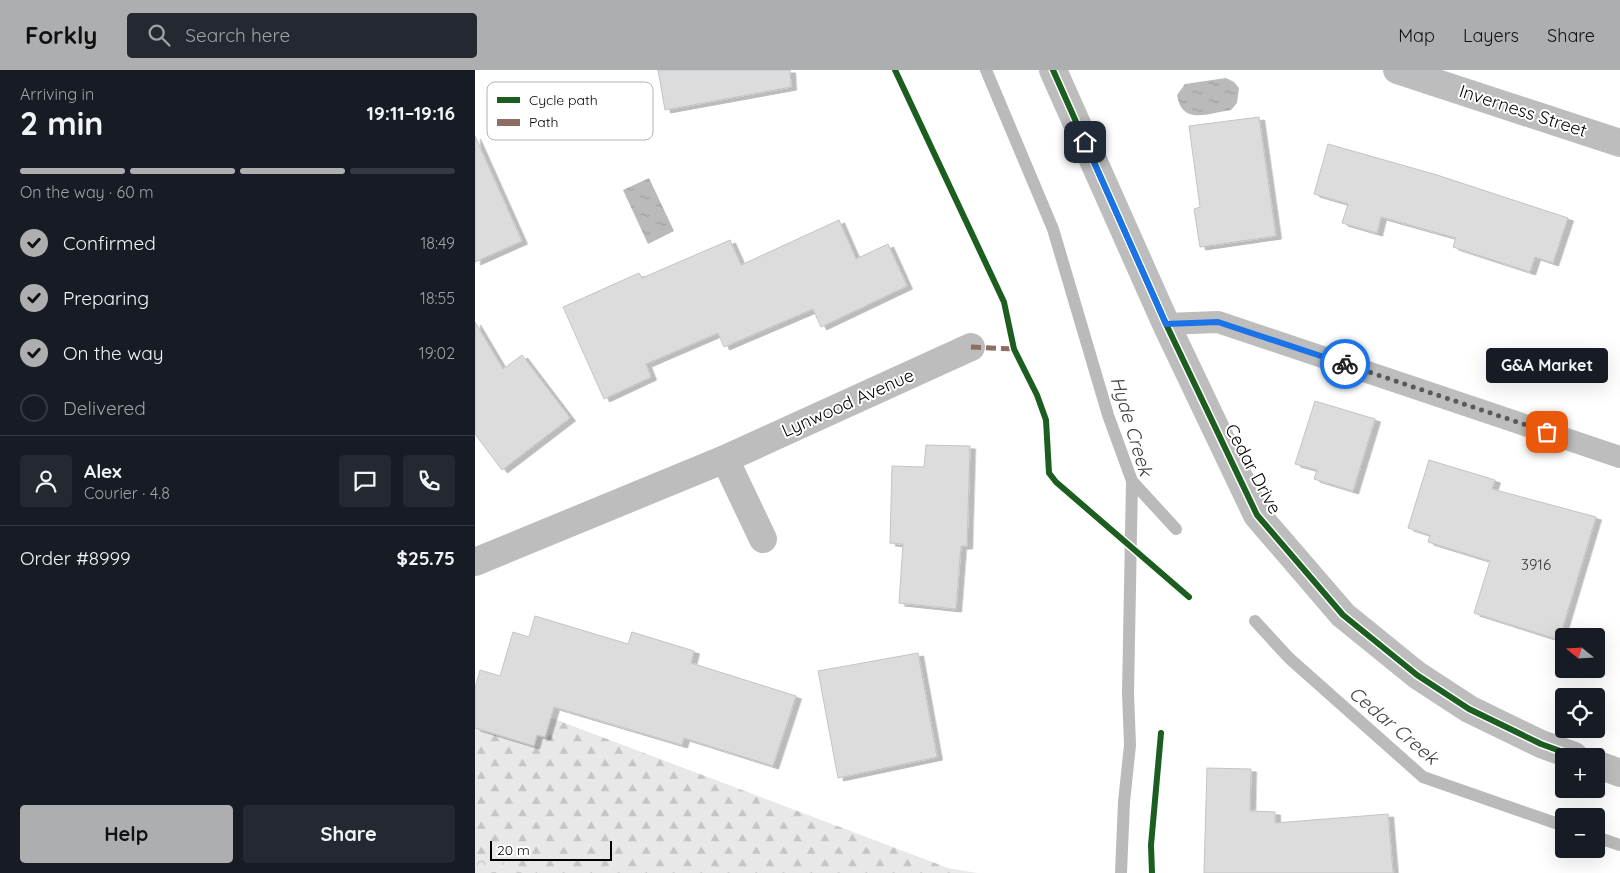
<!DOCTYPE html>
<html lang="en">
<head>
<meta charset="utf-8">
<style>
	body { margin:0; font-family:Quicksand,sans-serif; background:#242831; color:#f1f3f6; height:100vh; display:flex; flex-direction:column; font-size:19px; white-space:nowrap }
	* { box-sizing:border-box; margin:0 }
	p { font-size:16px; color:#9ea1a6 }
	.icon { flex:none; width:28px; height:28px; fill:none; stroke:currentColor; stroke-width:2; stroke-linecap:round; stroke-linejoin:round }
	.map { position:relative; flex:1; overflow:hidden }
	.drawer { display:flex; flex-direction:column; background:#171b24; width:475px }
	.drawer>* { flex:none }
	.needle { width:32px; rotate:288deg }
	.buttons { position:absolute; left:1080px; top:558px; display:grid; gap:10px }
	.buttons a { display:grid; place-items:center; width:50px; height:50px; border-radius:5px; background:#171b24; box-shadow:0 5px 20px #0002; font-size:25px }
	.scale { position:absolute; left:15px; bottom:12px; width:122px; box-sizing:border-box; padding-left:5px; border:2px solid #000; border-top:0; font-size:14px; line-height:18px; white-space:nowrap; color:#000; -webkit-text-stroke:4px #fff; paint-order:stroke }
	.pin { position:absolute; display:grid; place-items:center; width:42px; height:42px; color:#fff; margin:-21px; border-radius:10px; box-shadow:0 2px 8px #0006 }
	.courier { position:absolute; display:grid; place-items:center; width:50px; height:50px; margin:-25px; border:4px solid #1a73e8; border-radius:50%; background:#fff; color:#222; box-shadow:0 1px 6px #0007 }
	.bubble { position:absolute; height:35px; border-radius:5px; background:#171b24; box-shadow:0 5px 20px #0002; font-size:16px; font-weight:800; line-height:35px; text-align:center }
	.overview em { font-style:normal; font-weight:800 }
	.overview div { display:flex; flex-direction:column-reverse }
	.overview { display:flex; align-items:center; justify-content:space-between; height:85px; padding:0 20px }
	h1 { font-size:32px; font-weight:800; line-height:38px }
	.bar { display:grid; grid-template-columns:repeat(4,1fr); gap:8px 5px; align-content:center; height:60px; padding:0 20px }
	.bar i { height:6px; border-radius:4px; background:#363941 }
	.bar .current { background:#adaeaf }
	.bar p { grid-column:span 4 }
	.line { display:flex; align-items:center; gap:12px; padding:0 20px; border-top:1px solid #363941 }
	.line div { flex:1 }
	.round { display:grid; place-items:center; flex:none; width:52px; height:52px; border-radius:5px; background:#242831 }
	ol { padding:0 20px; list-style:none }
	li { display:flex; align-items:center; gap:15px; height:55px }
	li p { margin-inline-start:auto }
	li .icon { padding:5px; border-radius:50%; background:#adaeaf; color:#111; stroke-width:4 }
	li:last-child { color:#9ea1a6 }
	li i { width:28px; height:28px; border:2px solid #363941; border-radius:50% }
	.action { display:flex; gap:10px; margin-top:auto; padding:10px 20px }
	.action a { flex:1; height:58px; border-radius:5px; background:#adaeaf; color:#111; font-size:20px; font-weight:800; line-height:58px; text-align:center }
	.action a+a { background:#242831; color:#f1f3f6 }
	header { display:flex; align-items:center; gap:30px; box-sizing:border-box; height:70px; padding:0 25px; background:#adaeaf; color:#111 }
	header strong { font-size:24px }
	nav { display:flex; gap:28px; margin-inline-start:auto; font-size:18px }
	.search { width:350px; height:45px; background:#242831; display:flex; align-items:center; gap:12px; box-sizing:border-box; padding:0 18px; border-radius:5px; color:#9ea1a6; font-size:19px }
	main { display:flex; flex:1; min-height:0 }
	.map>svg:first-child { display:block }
	.forest { fill:url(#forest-firs) }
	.park { fill:url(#park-crowns) }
	.water { fill:url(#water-ripples) }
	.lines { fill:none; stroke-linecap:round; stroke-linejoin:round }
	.stream { stroke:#bababa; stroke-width:12 }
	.building { fill:#dcdcdc; stroke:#c4c4c4; filter:url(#shadow) }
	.service { stroke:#bdbdbd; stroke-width:22 }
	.minor { stroke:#bdbdbd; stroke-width:28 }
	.tertiary { stroke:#bdbdbd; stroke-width:28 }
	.quiet { stroke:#8d6e63; stroke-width:5; stroke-dasharray:10 5; stroke-linecap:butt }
	.cycleway-casing { stroke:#fff; stroke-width:9 }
	.cycleway { stroke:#1b5e20; stroke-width:6 }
	.done { stroke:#595959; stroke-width:5; stroke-dasharray:0 9 }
	.route { stroke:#1a73e8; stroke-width:6 }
	.labels { text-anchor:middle; stroke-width:4; stroke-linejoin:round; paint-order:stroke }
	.number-label { font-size:15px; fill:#373737 }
	.street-label { font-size:18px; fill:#000; stroke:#fff }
	.water-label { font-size:19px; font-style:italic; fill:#3e3e3e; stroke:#fff }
	.key { fill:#fff; stroke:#b2b2b2; stroke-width:1 }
	.key-label { font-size:14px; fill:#000 }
</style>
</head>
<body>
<header>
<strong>Forkly</strong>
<div class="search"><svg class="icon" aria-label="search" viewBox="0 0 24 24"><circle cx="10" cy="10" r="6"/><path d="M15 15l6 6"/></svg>Search here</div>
<nav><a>Map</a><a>Layers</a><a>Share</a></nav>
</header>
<main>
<section class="drawer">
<div class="overview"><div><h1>2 min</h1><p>Arriving in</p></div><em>19:11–19:16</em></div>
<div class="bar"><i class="current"></i><i class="current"></i><i class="current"></i><i></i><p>On the way · 60 m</p></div>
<ol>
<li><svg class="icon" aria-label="check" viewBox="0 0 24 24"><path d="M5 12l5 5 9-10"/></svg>Confirmed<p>18:49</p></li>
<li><svg class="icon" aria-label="check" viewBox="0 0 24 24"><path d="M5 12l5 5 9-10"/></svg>Preparing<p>18:55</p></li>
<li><svg class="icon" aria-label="check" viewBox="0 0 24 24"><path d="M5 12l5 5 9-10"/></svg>On the way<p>19:02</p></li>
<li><i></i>Delivered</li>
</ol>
<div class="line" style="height:90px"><a class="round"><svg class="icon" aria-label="person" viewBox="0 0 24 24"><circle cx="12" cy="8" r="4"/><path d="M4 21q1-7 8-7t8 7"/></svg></a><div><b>Alex</b><p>Courier · 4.8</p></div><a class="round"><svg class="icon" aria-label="chat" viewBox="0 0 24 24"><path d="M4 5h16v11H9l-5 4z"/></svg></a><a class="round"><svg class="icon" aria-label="phone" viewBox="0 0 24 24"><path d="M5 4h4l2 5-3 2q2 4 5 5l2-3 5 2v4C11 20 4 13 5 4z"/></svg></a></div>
<div class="line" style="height:65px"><div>Order #8999</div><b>$25.75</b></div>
<div class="action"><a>Help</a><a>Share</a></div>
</section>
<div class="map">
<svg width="1145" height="803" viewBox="0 0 1145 803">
	<defs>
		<pattern id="forest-firs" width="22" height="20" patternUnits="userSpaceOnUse" patternTransform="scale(1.25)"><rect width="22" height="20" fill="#e8e8e8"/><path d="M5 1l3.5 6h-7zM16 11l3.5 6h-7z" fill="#c5c5c5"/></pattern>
		<pattern id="park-crowns" width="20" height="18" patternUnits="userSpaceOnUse" patternTransform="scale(1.25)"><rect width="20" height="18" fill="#e8e8e8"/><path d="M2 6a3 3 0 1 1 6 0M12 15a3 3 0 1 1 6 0" fill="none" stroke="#c5c5c5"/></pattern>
		<pattern id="water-ripples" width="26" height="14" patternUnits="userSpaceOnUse" patternTransform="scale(1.25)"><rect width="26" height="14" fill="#bababa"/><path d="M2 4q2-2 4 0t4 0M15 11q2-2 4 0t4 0" fill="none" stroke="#9e9e9e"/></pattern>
		<filter id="shadow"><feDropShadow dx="5.5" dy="3" stdDeviation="0" flood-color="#0004"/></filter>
	</defs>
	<rect width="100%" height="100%" fill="#fff"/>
	<path class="forest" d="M0,619L473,798L502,803H0Z"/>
	<path class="park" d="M0,784L62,803H0Z"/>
	<path class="water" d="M751,8L759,12L764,18L762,33L756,40C733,43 707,56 702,25L710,14Z
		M174,108L199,161L173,174L148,120Z"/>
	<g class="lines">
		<path class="stream" d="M511,0L578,159L633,345L657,411L653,623L655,675L649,732L646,803
			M657,411L701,459
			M780,551L814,588L948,707L1089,756
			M1121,767L1145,775"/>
	</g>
	<path class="building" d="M183,0H315L316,17L190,40Z
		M784,47L801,166L725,177L719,139L725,137L714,56Z
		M0,66L47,171L0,192Z
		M853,74L962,105L1093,148L1078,193L1060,187L1055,202L978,177L981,168L906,147L902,163L867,153L873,134L839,124Z
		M364,150L381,189L413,174L432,216L346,257L338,239L249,277L243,263L171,294L176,307L129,329L88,237L164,203L167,208L255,170L266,195Z
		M0,252L28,299L47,285L95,348L27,400L0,364Z
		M840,331L900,349L878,421L839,409L842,400L820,394Z
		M451,375L495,376L492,476H486L481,539L424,533L428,474L415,473L417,396L449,397Z
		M954,390L1020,410L1017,419L1121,447L1084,570L999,543L1015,491L953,472L955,465L933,458Z
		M60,546L153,574L157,562L219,581L216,593L321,626L298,696L209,668L207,675L79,637L70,667L62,665L59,676L0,658V618L5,600L25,606L38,562L54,567Z
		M443,583L462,687L363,708L343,601Z
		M732,698L776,699L775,741L800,742V753L913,744L918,803H729Z"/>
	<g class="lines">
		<path class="service" d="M691,254L743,252L1145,387"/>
		<path class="minor" d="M922,0L1145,73
			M250,389L288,469
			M0,492L250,389L496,277"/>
		<path class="tertiary" d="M578,0L691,254L782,445L868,545L942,605L994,639L1066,674L1099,686
			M1121,694L1145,703"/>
		<path class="quiet" d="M496,277L539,279"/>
		<g class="cycleway-casing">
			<path id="cycleway" d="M420,0L529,232L539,279L562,325L571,350L574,403L581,412L714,527
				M578,0L691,254L782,445L868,545L942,605L994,639L1066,674L1099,686
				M677,803L676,775L686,663"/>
		</g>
		<use href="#cycleway" class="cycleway"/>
	</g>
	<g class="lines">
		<path class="done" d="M870,294L1072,362"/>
		<path class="route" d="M610,72L691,254L743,252L870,294"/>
	</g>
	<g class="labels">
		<g class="number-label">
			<text x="1061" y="500">3916</text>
		</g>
		<g class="street-label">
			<text transform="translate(1048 41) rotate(18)" y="6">Inverness Street</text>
			<text transform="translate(373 333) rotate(-24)" y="6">Lynwood Avenue</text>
			<text transform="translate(778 399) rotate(62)" y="6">Cedar Drive</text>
		</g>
		<g class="water-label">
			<text transform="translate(657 356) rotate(73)" y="7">Hyde Creek</text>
			<text transform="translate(919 655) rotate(40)" y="7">Cedar Creek</text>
		</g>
	</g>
	<rect x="12" y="12" width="166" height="58" rx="8" class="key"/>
	<rect x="22" y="27" width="23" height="6" fill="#1b5e20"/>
	<rect x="22" y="49" width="23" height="7" fill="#8d6e63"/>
	<g class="key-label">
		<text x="54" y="35">Cycle path</text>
		<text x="54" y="57">Path</text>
	</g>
</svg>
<div class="buttons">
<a><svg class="needle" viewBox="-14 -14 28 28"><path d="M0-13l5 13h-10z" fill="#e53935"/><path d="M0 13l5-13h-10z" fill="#9ea1a6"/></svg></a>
<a><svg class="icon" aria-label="locate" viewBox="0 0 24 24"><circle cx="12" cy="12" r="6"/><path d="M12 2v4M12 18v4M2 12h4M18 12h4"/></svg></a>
<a>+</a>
<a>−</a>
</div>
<div class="scale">20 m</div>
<div class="pin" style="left:1072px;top:362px;background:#ea580c"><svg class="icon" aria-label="bag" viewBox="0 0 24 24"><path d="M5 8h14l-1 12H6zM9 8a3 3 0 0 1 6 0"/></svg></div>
<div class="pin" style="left:610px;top:72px;background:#1f2937"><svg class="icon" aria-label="home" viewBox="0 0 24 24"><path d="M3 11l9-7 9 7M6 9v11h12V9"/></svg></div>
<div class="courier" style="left:870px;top:294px"><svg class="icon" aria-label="bike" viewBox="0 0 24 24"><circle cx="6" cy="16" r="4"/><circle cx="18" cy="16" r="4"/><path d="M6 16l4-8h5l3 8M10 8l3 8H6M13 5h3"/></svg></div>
<div class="bubble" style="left:1011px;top:278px;width:122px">G&amp;A Market</div>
</div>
</main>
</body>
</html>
